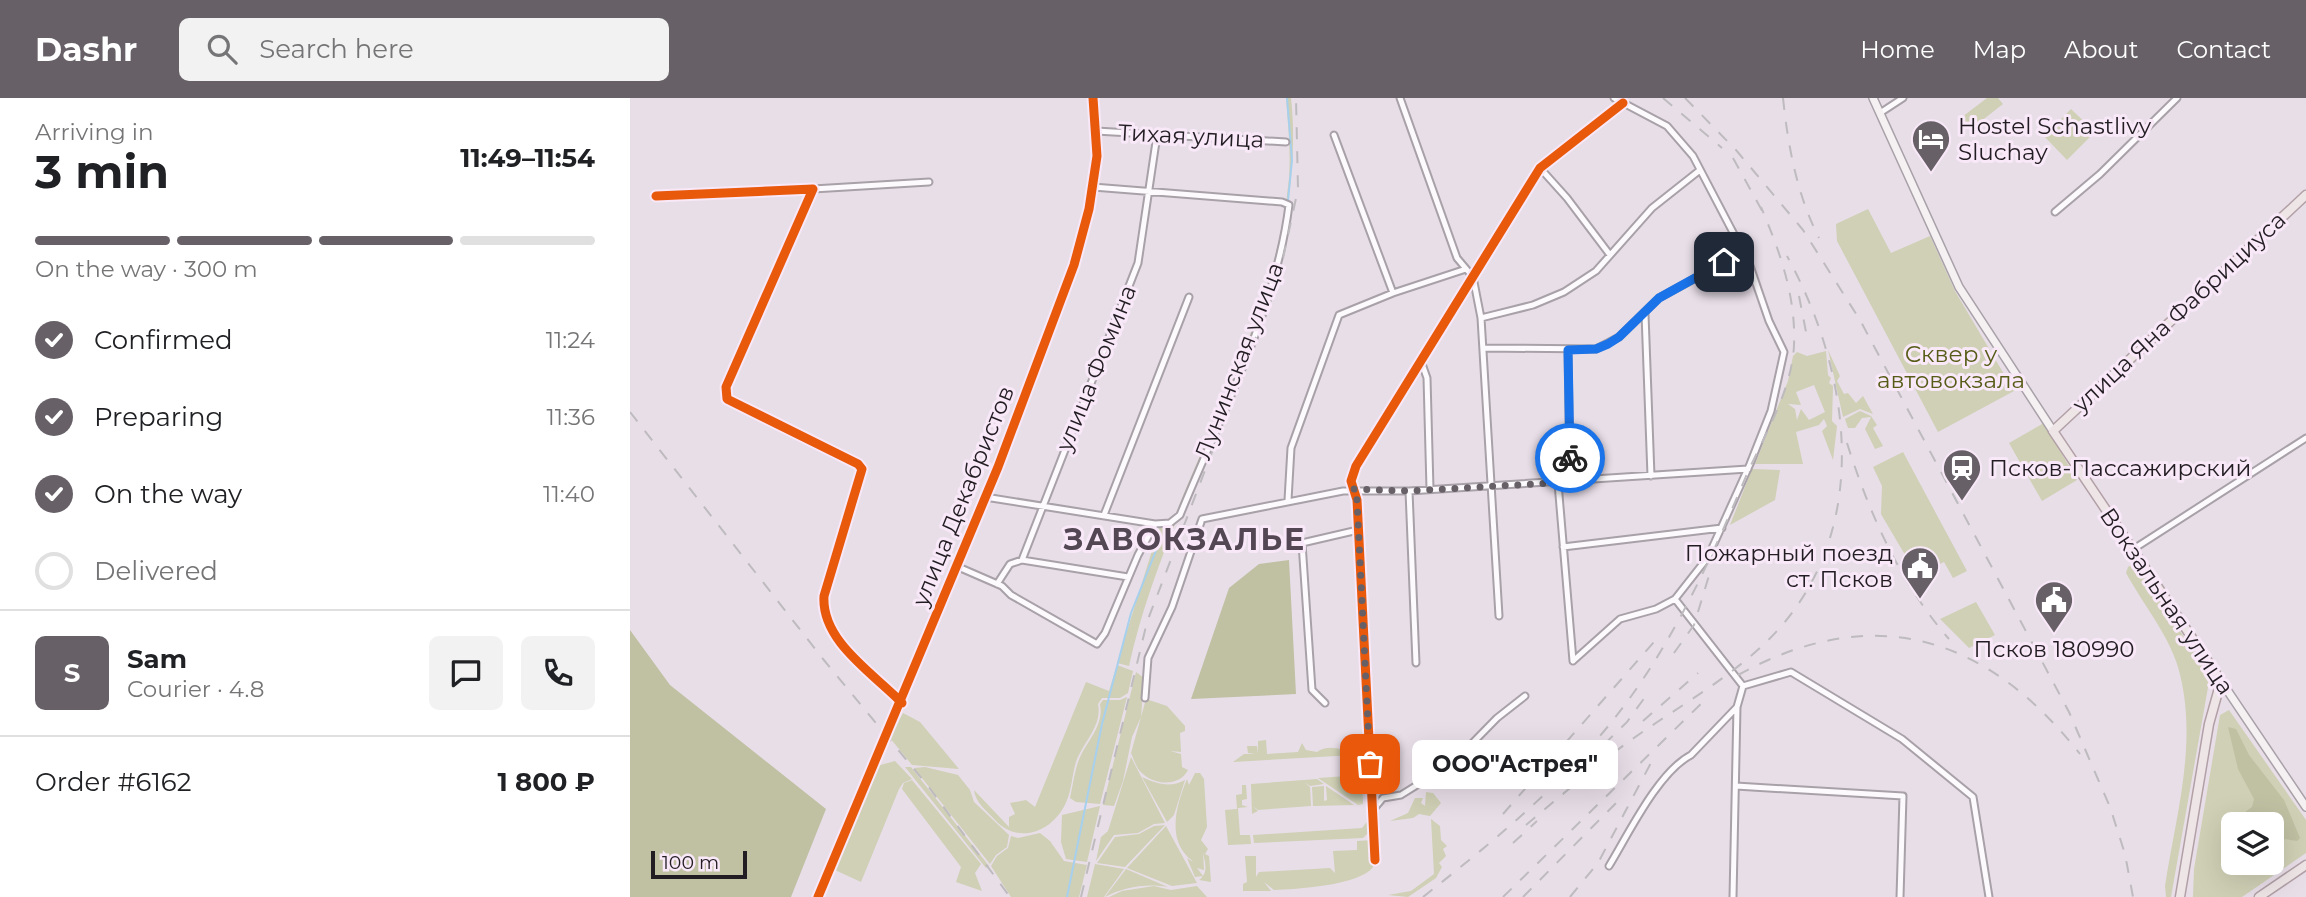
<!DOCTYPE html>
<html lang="en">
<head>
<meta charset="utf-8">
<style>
	body { margin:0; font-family:Montserrat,sans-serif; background:#f2f2f2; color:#202124; height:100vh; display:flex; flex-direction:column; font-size:26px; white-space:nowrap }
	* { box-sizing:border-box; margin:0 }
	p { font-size:23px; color:#757577 }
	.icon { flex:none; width:38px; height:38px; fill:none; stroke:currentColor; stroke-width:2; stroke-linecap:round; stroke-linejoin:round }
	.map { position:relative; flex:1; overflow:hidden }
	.panel { display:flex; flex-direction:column; background:#fff; width:630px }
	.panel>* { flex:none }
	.tools { position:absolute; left:1591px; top:714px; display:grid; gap:14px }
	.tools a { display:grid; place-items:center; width:63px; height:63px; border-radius:10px; background:#fff; box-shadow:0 7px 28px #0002; font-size:35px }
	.scale { position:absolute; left:21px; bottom:18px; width:96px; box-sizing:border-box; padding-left:7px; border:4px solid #221d22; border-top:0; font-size:19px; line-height:24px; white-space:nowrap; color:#221d22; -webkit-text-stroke:5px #f8e8f8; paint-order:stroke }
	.pin { position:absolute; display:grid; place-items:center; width:60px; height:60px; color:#fff; margin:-30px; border-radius:14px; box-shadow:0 4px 10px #0006 }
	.courier { position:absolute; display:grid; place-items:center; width:70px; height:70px; margin:-35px; border:5px solid #1a73e8; border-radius:50%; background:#fff; color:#222; box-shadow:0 2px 9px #0007 }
	.bubble { position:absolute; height:49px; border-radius:10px; background:#fff; box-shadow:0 7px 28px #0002; font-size:23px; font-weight:700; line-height:49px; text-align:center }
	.overview em { font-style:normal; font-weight:700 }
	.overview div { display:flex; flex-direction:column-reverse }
	.overview { display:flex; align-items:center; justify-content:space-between; height:119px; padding:0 35px }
	h1 { font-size:46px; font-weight:700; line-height:52px }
	.bar { display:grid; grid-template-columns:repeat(4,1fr); gap:10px 7px; align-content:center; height:84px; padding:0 35px }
	.bar i { height:9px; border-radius:5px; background:#e0e0e0 }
	.bar .active { background:#676167 }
	.bar p { grid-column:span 4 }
	.line { display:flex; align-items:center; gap:18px; padding:0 35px; border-top:2px solid #e0e0e0 }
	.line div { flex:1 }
	.round { display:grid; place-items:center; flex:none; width:74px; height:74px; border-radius:10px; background:#f2f2f2 }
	ol { padding:0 35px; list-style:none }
	li { display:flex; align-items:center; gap:21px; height:77px }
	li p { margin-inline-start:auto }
	li .icon { padding:7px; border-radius:50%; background:#676167; color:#fff; stroke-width:4 }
	li:last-child { color:#757577 }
	li i { width:38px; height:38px; border:4px solid #e0e0e0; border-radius:50% }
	header { display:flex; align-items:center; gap:42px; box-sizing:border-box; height:98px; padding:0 35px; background:#676167; color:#fff }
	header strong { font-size:33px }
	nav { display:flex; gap:38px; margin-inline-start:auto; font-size:24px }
	.search { width:490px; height:63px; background:#f2f2f2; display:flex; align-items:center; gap:18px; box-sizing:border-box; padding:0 24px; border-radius:10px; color:#757577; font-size:26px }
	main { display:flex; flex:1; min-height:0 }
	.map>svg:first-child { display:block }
	.green { fill:#cfd0b5; fill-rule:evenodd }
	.forest { fill:#c0c0a3 }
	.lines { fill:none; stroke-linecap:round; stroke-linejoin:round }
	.stream { stroke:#a7d0ee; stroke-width:2 }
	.street-casing { stroke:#a8a1a8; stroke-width:9 }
	.secondary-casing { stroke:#a8a1a8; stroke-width:10 }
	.primary-casing { stroke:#b2a0a6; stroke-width:11 }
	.street { stroke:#fcfafc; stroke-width:5 }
	.secondary { stroke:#f5f0f1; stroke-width:7 }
	.primary { stroke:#eee5e7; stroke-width:8 }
	.rail { stroke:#bebbbe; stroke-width:2; stroke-dasharray:12 12; stroke-linecap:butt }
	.cycleway-casing { stroke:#f8e8f8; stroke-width:13 }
	.cycleway { stroke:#e8590c; stroke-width:9 }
	.done { stroke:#676167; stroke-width:7; stroke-dasharray:0 12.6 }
	.route { stroke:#1a73e8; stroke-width:9 }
	.labels { text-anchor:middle; stroke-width:6; stroke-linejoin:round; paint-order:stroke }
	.poi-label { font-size:23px; fill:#221d22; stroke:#f8e8f8; text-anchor:start }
	.street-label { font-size:23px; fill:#221d22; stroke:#f8e8f8 }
	.park-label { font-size:23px; fill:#565c17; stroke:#f8e8f8 }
	.district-label { font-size:30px; font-weight:bold; letter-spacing:2px; fill:#544754; stroke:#f8e8f8 }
</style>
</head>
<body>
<header>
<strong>Dashr</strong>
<div class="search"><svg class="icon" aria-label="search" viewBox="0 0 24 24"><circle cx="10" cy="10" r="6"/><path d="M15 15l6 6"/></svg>Search here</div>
<nav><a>Home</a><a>Map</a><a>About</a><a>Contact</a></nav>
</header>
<main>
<section class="panel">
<div class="overview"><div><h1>3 min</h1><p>Arriving in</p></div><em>11:49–11:54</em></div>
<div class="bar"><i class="active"></i><i class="active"></i><i class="active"></i><i></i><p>On the way · 300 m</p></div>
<ol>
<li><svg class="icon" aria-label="check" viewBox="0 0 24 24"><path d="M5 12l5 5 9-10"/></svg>Confirmed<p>11:24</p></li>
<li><svg class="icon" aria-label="check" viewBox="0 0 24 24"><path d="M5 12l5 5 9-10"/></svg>Preparing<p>11:36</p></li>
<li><svg class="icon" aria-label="check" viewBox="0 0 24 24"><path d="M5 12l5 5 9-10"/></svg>On the way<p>11:40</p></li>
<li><i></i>Delivered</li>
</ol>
<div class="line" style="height:126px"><b class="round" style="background:#676167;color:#fff">S</b><div><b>Sam</b><p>Courier · 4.8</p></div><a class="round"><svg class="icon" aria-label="chat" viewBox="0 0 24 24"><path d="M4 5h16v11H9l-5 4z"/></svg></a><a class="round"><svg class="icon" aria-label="phone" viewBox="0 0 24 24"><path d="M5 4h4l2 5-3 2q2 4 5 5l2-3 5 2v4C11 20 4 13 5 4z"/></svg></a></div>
<div class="line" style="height:91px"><div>Order #6162</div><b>1 800 ₽</b></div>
</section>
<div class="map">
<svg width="1676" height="799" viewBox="0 0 1676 799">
	<rect width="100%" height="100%" fill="#e8dee8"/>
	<path class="green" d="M656,0H661C682,192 539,383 499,568L487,565L530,427L546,415C589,308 648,197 659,80C661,54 658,26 656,0Z
		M1357,0H1368L1373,6L1341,31L1332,19Z
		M1441,11L1465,34L1437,62L1414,38Z
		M1238,111L1261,155L1300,138L1325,193L1384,293L1308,334L1207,143L1206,126Z
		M1198,252L1210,278L1207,283L1214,296L1218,295L1226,305L1233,298L1243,316L1230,311L1213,319Z
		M1196,253L1198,277L1201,280L1199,285L1203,288L1202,323L1207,328L1203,362L1192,333L1197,328L1194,321L1189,327L1166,334L1173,366H1125L1158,283L1163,258L1167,254L1177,258ZM1184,287L1195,314L1179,322L1171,311L1167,322L1165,311L1158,306L1171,307L1166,294Z
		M1230,313L1241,318L1247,327L1243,330L1253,348L1245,351L1235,331L1241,319L1232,320L1225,330H1218L1215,321Z
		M1414,325L1447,382L1412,403L1379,345Z
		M1273,354L1337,473L1323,480L1314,464L1304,469L1297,455L1291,458L1295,467L1285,474L1251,416L1252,388L1243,369Z
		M1122,371L1150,372L1145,402L1100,427Z
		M1505,465L1580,578L1541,799H1536L1535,788C1546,716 1569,642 1548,569C1538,536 1513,506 1496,475L1498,469Z
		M1346,504L1365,537L1339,550L1310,521Z
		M487,567L503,573L498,595L490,600H472L468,606C472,625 458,639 450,655C442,668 443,688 437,702C425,733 389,748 365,722C357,713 345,704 344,692L379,729V719L385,716L380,705L396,702L405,709L456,584L479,593Z
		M506,574L514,580L511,619L502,639L493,683L484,708L473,707Z
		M497,599L470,706L446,704L440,700C443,687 445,669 451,657C459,641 474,626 470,606L473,602H490Z
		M516,601L537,608L555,628V633L550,635L551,654L540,653L551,656L552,669L558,672C550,688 527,688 513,676C507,672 504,662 501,655Z
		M1599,612L1676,722V755L1612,799H1563L1564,771L1590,617ZM1603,726H1642V765H1603Z
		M273,615L290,624L329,671L282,667L260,640Z
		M636,642L637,656L668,654L672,645L676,652L687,654C698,646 713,651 724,657L603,664L614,656H625L618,655L617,648H627L628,656V643Z
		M501,659L535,725L524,726L508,735L484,737L466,763L471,739L478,733Z
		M265,663L282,681L273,685L269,691L231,784L205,772L247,668Z
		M275,669H281L359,768L356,770Z
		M295,669L328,677L340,692L344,704L379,737L377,749L366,757L360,766L284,670Z
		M565,675H570L574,681L577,729L571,742L578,751L575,756L579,758L581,784L569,782C580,774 574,762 573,754L574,772L567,770L573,778L565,779L557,760L563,764C561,761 558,760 556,757C537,736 548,703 557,681L559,687Z
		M732,677L733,706L728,707L688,680Z
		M512,679C527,686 540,690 555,682L544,717L537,724Z
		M687,681L694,686L680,688L674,684L680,689L681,708L628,712L623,708L628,713L622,716L621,686Z
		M282,682L351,766L345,775L352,793L326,784L331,769L272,691L274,685Z
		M612,687H616L617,701L612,702V707L618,709L608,710L610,737H620L621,746L598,747L595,712L607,711L606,697L612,696Z
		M694,688V703L697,702L696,688L724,707L683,708L682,689Z
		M796,694L803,695L811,705L800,718L789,716L783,720L760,723L778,715L785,700H793L791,705L795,708Z
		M470,708L457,764L436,761L431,744L432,717Z
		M739,721L740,733L733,740L624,745L623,737L732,730Z
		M801,721L810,728L811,742L817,748L813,751L816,758L809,765L812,769L806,780L778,799L758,797L781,793L804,776Z
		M535,727L495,769L467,765L485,739L509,736L524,728Z
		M536,728L567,785L542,788L497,770Z
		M410,735L420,743L434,763L457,767L449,799H381L361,768L367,758L378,750L381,738L388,740Z
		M742,742L743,769C729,788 665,791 644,792L634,784L641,793H613V786L617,784L615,758H626V779L629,774L700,770L705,775L703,753L727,752V743Z
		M465,766L494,771L474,799H457Z
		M496,771L538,789C517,785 493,789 475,799Z
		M524,788L541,792L567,788L577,799H595H479L492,793Z"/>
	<path class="forest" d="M659,462L666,596L561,601L599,490L629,466Z
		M0,532L40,587L196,711L161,799H0Z
		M1598,629L1606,631L1619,657L1654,702L1670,740L1667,743L1655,741L1651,748L1653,759L1645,769L1629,771L1630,765H1642V751L1650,740L1642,734V726H1618L1615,714L1622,709L1624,701L1608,671Z"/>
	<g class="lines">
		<path class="stream" d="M657,0L662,62L658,103
			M437,799L472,626L501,515L527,450"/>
		<g class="street-casing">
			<path id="street" d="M770,0L827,160L843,179L851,220L869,518
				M984,0L1037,28L1063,58L1119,165L1139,223L1154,254L1141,313L1120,366L1078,459L1045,501L1113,588
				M1250,15L1273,0
				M466,33L656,44
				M910,70L937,100L980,157
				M183,91L299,84
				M26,98L183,91L96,289L97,301L228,366L232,371L194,498C191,543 243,575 272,605
				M1425,114L1470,76L1547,0
				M763,195L836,171
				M1015,216L1021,378
				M851,220L903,207L934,194L966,173L1022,110L1070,72
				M854,250L966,251L989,239L1029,200L1113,154
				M938,252L940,384
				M791,263L797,280L800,391
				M928,385L943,563
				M779,393L786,565
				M355,399L525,426L540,425L550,417C590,319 646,212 659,107L652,104L463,89
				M658,402L661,350L709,217L763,195L704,37
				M474,417L559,199
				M933,449L1092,430
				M1502,452L1676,340
				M392,462L508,165L527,37
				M326,468L372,488L381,497L467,546L475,535L508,457L525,426
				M367,486L380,466L392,462L498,479
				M943,563L990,521L1026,511L1045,501
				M515,600L518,560L542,509L572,421L713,393H779L1118,371
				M695,605L682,592L672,445L728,432
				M1106,688L1273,698L1270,799
				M742,713L753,700L771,697L824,664L867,620L895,598
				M745,762L727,402L721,383L726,368L910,70L993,5
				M979,768C998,737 1028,674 1061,657L1107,609L1113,588L1161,574L1272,641L1343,699L1359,799
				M1103,799L1107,609"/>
		</g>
		<g class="secondary-casing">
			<path id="secondary" d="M1243,0L1329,189L1423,333
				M1591,583L1676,709
				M188,799L368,369L444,167L459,111L467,58L463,0"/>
		</g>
		<g class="primary-casing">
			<path id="primary" d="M1550,799L1579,626L1591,583L1423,333L1676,97
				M1629,799L1676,767"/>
		</g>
		<use href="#street" class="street"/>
		<use href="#secondary" class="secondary"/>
		<use href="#primary" class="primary"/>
		<path class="rail" d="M1033,0L1092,50
			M1055,0L1106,52L1173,132L1230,222L1439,614L1480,709L1495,756L1503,799
			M1153,0C1158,48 1167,97 1189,140
			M1103,60L1135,118
			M1169,198L1176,234
			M0,314L193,561L298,688L380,799
			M1217,345C1239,415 1270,485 1319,541
			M1044,555L1064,527L1081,471
			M1108,577C1244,502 1357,538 1450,656
			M1013,623L1068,575
			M957,663L997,624L1018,595
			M965,670C1017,625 1081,595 1131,549C1245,444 1224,280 1157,158
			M873,716L1031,536
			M896,727L971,664
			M883,745L907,723
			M451,799L517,524L649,179L668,91L666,0
			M793,799C869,739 945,677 1002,597C1050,530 1085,452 1117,376C1135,336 1162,292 1164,247C1166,198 1150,154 1131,109
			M873,799L1078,599
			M893,799L994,697
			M940,799L968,765L1023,661"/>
		<g class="cycleway-casing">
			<path id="cycleway" d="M26,98L183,91L96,289L97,301L228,366L232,371L194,498C191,543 243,575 272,605
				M745,762L727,402L721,383L726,368L910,70L993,5
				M188,799L368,369L444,167L459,111L467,58L463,0"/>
		</g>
		<use href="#cycleway" class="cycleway"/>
	</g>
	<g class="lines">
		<path class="done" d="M740,666L727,402L723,391L779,393L940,384V360"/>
		<path class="route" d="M940,360L938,252L966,251L978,246L989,239L1029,200L1094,164"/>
	</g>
	<defs>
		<g id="hotel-pin" transform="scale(2.0125)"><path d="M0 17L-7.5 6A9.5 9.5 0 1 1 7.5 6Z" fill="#676167" stroke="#f8e8f8"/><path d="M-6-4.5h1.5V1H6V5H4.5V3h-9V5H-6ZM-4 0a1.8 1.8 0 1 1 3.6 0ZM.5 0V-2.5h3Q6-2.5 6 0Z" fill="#fff"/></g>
		<g id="station-pin" transform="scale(2.0125)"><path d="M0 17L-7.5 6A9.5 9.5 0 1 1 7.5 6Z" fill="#676167" stroke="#f8e8f8"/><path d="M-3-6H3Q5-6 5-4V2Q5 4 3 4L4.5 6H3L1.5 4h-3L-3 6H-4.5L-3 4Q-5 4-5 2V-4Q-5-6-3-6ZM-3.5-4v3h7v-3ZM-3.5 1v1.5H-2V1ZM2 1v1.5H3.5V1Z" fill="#fff"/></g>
		<g id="civic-pin" transform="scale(2.0125)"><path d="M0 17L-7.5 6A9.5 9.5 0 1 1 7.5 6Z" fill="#676167" stroke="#f8e8f8"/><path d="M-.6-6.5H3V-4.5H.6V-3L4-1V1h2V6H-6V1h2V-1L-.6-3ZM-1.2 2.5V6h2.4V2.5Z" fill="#fff"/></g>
	</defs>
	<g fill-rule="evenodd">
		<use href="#hotel-pin" x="1301" y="41"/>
		<use href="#station-pin" x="1332" y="370"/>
		<use href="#civic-pin" x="1290" y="468"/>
		<use href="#civic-pin" x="1424" y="502"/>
	</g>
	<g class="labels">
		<g class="poi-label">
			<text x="1328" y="36">Hostel Schastlivy<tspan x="1328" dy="26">Sluchay</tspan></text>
			<text x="1359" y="378">Псков-Пассажирский</text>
			<text x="1263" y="463" text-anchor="end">Пожарный поезд<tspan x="1263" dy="26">ст. Псков</tspan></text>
			<text x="1424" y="559" text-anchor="middle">Псков 180990</text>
		</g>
		<g class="street-label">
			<text transform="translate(561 38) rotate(3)" y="8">Тихая улица</text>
			<text transform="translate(1549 214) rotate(-43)" y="8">улица Яна Фабрициуса</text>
			<text transform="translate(609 263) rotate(-69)" y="8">Лунинская улица</text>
			<text transform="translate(466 270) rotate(-68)" y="8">улица Фомина</text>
			<text transform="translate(333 398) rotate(-68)" y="8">улица Декабристов</text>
			<text transform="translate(1537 503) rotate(56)" y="8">Вокзальная улица</text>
		</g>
		<g class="park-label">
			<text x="1321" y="264">Сквер у<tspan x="1321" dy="26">автовокзала</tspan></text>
		</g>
		<g class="district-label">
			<text x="555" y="452">ЗАВОКЗАЛЬЕ</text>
		</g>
	</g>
</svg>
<div class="tools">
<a><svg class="icon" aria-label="layers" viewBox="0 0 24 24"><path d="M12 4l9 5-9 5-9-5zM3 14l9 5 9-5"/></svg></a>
</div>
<div class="scale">100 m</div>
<div class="pin" style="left:740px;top:666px;background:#ea580c"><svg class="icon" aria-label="bag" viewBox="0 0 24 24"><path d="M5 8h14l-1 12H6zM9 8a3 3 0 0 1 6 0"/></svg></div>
<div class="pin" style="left:1094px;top:164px;background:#1f2937"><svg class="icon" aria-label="home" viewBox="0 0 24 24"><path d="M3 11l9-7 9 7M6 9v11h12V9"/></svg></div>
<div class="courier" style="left:940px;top:360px"><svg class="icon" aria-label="bike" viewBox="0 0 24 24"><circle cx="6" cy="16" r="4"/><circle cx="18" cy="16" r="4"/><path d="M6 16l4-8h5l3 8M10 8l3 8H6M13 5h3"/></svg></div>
<div class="bubble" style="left:782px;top:642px;width:206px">ООО&quot;Астрея&quot;</div>
</div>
</main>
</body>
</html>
